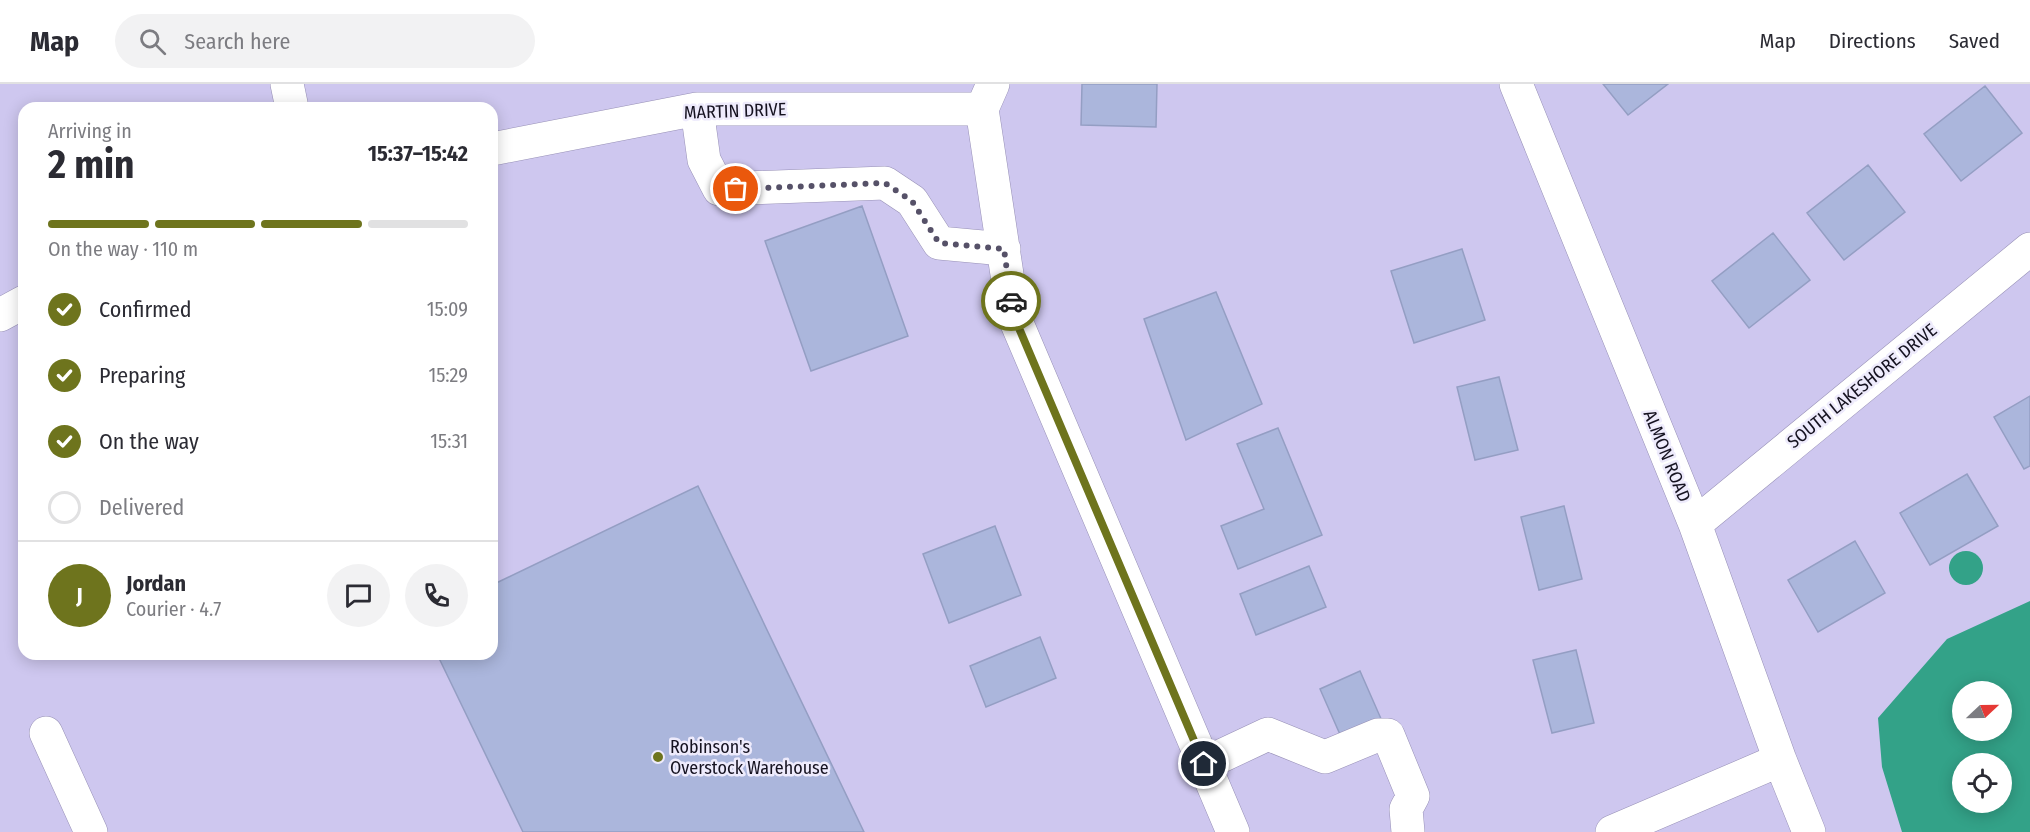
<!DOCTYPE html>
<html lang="en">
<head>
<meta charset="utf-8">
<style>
	body { margin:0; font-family:"Fira Sans Condensed",sans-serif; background:#f2f2f3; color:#2b2b33; height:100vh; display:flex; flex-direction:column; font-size:22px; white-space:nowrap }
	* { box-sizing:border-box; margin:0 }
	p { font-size:20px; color:#7c7c81 }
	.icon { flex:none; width:33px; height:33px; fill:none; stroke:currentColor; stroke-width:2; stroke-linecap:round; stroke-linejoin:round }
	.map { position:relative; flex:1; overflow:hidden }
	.side { position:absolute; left:18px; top:18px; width:480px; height:558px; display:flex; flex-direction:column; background:#fff; border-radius:18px; box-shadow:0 3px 15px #0003 }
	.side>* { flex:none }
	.needle { width:39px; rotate:68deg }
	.buttons { position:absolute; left:1952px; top:597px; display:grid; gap:12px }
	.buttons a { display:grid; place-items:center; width:60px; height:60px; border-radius:50%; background:#fff; box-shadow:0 3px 15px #0003; font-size:30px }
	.pin { position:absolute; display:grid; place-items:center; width:51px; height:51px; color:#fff; margin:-26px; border:3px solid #fff; border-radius:50%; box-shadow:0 2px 6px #0007 }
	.courier { position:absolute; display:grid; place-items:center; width:60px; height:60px; margin:-30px; border:4px solid #6e741d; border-radius:50%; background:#fff; color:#222; box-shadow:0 2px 8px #0007 }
	.overview em { font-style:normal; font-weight:700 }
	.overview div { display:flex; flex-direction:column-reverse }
	.overview { display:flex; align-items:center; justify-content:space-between; height:102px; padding:0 30px }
	h1 { font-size:39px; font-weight:700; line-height:45px }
	.bar { display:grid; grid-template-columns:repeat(4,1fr); gap:9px 6px; align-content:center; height:72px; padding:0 30px }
	.bar i { height:8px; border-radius:4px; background:#e1e1e2 }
	.bar .current { background:#6e741d }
	.bar p { grid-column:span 4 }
	.line { display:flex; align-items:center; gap:15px; padding:0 30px; border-top:2px solid #e1e1e2 }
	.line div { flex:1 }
	.round { display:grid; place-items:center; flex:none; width:63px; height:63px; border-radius:32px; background:#f2f2f3 }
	ol { padding:0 30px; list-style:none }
	li { display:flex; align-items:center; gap:18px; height:66px }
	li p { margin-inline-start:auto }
	li .icon { padding:6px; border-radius:50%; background:#6e741d; color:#fff; stroke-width:4 }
	li:last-child { color:#7c7c81 }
	li i { width:33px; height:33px; border:3px solid #e1e1e2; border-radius:50% }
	header { display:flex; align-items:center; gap:36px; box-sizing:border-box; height:84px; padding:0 30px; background:#fff; border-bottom:2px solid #e1e1e2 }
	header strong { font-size:28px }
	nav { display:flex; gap:33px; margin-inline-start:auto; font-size:21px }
	.search { width:420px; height:54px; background:#f2f2f3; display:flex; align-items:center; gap:15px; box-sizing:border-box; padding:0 21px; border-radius:33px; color:#7c7c81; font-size:22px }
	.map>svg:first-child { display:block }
	.water { fill:#33a288; fill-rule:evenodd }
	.building { fill:#abb6dc; stroke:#949ec3; stroke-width:1.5 }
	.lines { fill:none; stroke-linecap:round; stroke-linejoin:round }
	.minor-casing { stroke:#9790b6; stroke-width:34 }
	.minor { stroke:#fff; stroke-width:33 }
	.done { stroke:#565168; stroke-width:6; stroke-dasharray:0 10.8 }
	.route { stroke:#6e741d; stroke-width:8 }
	.poi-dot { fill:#6e741d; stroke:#eeebfc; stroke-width:2 }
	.labels { text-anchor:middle; stroke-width:5; stroke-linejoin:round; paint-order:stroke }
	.street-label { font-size:18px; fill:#151220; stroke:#eeebfc }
	.poi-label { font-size:18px; fill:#151220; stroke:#eeebfc; text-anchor:start }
</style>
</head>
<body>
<header>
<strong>Map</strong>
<div class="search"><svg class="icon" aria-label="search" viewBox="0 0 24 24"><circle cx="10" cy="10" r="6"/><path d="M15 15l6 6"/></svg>Search here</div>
<nav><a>Map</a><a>Directions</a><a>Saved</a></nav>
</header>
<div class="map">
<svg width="2030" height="748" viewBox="0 0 2030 748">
	<rect width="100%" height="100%" fill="#cec7ef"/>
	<path class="water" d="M1949 484a17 17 0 1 1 34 0a17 17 0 1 1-34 0Z
		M2030,517V748H1902L1882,683L1878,634L1947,555ZM1962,608H2001V646H1962ZM1962,680H2001V718H1962Z"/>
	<path class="building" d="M1082,0H1157L1156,43L1081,41Z
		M1603,0H1668L1628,31Z
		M1985,2L2022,49L1961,97L1924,50Z
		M1868,81L1905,128L1844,176L1807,129Z
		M862,122L908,252L811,287L765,157Z
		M1773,149L1810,196L1749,244L1712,197Z
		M1462,165L1485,236L1414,259L1391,187Z
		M1216,208L1262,320L1186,356L1144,235Z
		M1499,293L1518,366L1475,376L1457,303Z
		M2030,312V382L2024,385L1994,333Z
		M1278,344L1322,451L1238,485L1221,442L1264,425L1237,360Z
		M1967,390L1998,442L1930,481L1900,429Z
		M698,402L864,748H523L437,570H492V501Z
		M1564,422L1582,495L1539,506L1521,433Z
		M995,442L1021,511L949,539L923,470Z
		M1855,457L1885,509L1818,548L1788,496Z
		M1309,482L1326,523L1256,551L1240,510Z
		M1040,553L1056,594L986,623L970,582Z
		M1576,566L1594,639L1552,649L1533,576Z
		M1360,587L1382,637L1342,655L1320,605Z"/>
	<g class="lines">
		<g class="minor-casing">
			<path id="minor" d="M287,0L292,24
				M1516,0L1695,440L1780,676L1809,748
				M697,25L704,76L719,105L885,99L912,117L939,159L1004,165
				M982,25L1013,230L1233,748
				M982,25L993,0
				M492,65L697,25H982
				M0,231L24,218
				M1695,440L2030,165
				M46,649L91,748
				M1204,680L1268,650L1325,673L1378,651H1388L1413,712L1406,725L1408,748
				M1612,748L1780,676"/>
		</g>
		<use href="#minor" class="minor"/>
	</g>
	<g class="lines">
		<path class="done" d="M736,105L885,99L912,117L939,159L1004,165L1011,217"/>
		<path class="route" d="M1011,217L1013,230L1204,680"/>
	</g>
	<circle class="poi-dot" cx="658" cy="673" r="6"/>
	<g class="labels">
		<g class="street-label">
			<text transform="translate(735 27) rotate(-2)" y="6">MARTIN DRIVE</text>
			<text transform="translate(1862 302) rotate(-39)" y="6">SOUTH LAKESHORE DRIVE</text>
			<text transform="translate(1667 372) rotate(68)" y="6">ALMON ROAD</text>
		</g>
		<g class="poi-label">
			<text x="670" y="669">Robinson's<tspan x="670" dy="21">Overstock Warehouse</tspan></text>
		</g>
	</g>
</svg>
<div class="buttons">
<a><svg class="needle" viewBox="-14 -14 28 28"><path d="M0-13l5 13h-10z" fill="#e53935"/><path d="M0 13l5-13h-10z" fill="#7c7c81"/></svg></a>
<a><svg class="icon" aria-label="locate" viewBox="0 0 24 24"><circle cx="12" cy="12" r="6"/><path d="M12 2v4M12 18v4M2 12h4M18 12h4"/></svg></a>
</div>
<div class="pin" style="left:736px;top:105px;background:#ea580c"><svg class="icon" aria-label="bag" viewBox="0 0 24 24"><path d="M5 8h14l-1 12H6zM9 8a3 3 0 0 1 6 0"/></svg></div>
<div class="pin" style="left:1204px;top:680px;background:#1f2937"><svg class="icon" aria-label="home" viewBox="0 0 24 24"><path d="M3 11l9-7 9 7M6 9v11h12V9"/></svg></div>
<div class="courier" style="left:1011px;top:217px"><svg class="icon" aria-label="car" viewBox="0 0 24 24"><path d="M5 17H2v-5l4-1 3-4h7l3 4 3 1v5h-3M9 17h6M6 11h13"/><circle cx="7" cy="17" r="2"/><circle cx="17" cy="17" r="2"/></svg></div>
<section class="side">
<div class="overview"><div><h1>2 min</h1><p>Arriving in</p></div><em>15:37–15:42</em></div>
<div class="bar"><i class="current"></i><i class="current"></i><i class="current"></i><i></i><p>On the way · 110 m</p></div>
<ol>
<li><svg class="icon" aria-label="check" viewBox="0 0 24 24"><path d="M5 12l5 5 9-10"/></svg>Confirmed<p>15:09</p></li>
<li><svg class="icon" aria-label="check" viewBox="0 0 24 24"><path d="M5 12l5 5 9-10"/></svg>Preparing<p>15:29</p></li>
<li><svg class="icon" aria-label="check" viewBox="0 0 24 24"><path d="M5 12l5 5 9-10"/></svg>On the way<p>15:31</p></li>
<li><i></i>Delivered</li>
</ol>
<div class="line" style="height:108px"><b class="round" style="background:#6e741d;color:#fff">J</b><div><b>Jordan</b><p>Courier · 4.7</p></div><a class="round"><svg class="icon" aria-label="chat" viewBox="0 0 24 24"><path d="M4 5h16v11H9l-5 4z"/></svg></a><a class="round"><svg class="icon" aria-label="phone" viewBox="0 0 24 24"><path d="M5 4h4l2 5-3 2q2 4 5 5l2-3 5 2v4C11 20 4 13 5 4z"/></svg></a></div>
</section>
</div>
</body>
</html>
